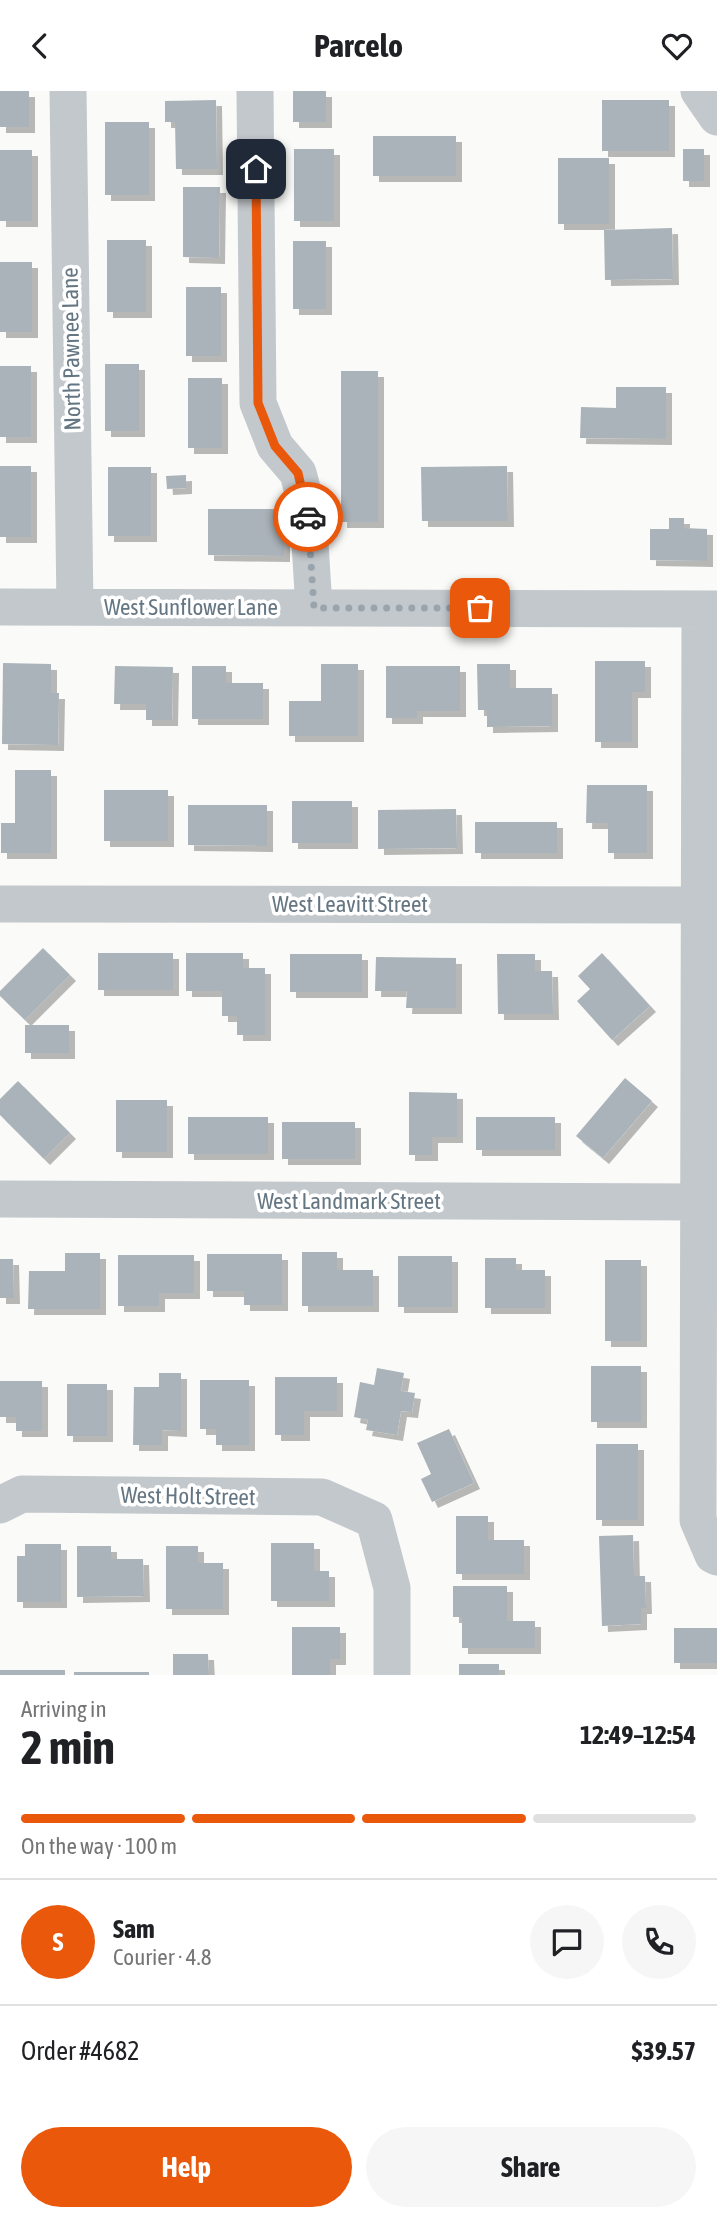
<!DOCTYPE html>
<html lang="en">
<head>
<meta charset="utf-8">
<style>
	body { margin:0; font-family:"Asap Condensed",sans-serif; background:#f6f6f6; color:#202124; height:100vh; display:flex; flex-direction:column; font-size:26px; white-space:nowrap }
	* { box-sizing:border-box; margin:0 }
	p { font-size:23px; color:#757577 }
	.icon { flex:none; width:38px; height:38px; fill:none; stroke:currentColor; stroke-width:2; stroke-linecap:round; stroke-linejoin:round }
	.map { position:relative; height:1584px; overflow:hidden }
	.drawer { display:flex; flex-direction:column; background:#fff; flex:1 }
	.drawer>* { flex:none }
	.pin { position:absolute; display:grid; place-items:center; width:60px; height:60px; color:#fff; margin:-30px; border-radius:14px; box-shadow:0 4px 10px #0006 }
	.courier { position:absolute; display:grid; place-items:center; width:70px; height:70px; margin:-35px; border:5px solid #ea580c; border-radius:50%; background:#fff; color:#222; box-shadow:0 2px 9px #0007 }
	.head em { font-style:normal; font-weight:700 }
	.head div { display:flex; flex-direction:column-reverse }
	.head { display:flex; align-items:center; justify-content:space-between; height:119px; padding:0 21px }
	h1 { font-size:46px; font-weight:700; line-height:52px }
	.bar { display:grid; grid-template-columns:repeat(4,1fr); gap:10px 7px; align-content:center; height:84px; padding:0 21px }
	.bar i { height:9px; border-radius:5px; background:#e0e0e0 }
	.bar .on { background:#ea580c }
	.bar p { grid-column:span 4 }
	.line { display:flex; align-items:center; gap:18px; padding:0 21px; border-top:2px solid #e0e0e0 }
	.line div { flex:1 }
	.round { display:grid; place-items:center; flex:none; width:74px; height:74px; border-radius:37px; background:#f6f6f6 }
	.button { display:flex; gap:14px; margin-top:auto; padding:14px 21px }
	.button a { flex:1; height:80px; border-radius:42px; background:#ea580c; color:#fff; font-size:28px; font-weight:700; line-height:80px; text-align:center }
	.button a+a { background:#f6f6f6; color:#202124 }
	header { display:flex; justify-content:space-between; align-items:center; height:91px; padding:0 21px; background:#fff; font-size:32px; font-weight:700 }
	.map>svg:first-child { display:block }
	.building { fill:#aab3b9; filter:url(#shadow) }
	.lines { fill:none; stroke-linecap:round; stroke-linejoin:round }
	.minor { stroke:#c3c8cc; stroke-width:37 }
	.done { stroke:#99a4ac; stroke-width:7; stroke-dasharray:0 12.6 }
	.route { stroke:#ea580c; stroke-width:9 }
	.labels { text-anchor:middle; stroke-width:7; stroke-linejoin:round; paint-order:stroke }
	.street-label { font-size:23px; fill:#657683; stroke:#fff }
</style>
</head>
<body>
<header><svg class="icon" aria-label="back" viewBox="0 0 24 24"><path d="M15 5l-7 7 7 7"/></svg>Parcelo<svg class="icon" aria-label="heart" viewBox="0 0 24 24"><path d="M12 20l-8-8c-3-5 5-10 8-4 3-6 11-1 8 4z"/></svg></header>
<div class="map">
<svg width="717" height="1584" viewBox="0 0 717 1584">
	<defs>
		<filter id="shadow"><feDropShadow dx="6" dy="6" stdDeviation="0" flood-color="#0004"/></filter>
	</defs>
	<rect width="100%" height="100%" fill="#fafaf8"/>
	<path class="building" d="M0,0H29V36H0Z
		M293,0H326V31H293Z
		M216,9L217,78H176L175,31H165V10Z
		M602,9H669V60H602Z
		M105,31H149V104H105Z
		M373,45H456V85H373Z
		M294,58H334V130H294Z
		M683,58H704V90H683Z
		M0,59H32V130H0Z
		M558,67H609V133H558Z
		M183,96H220L219,167L183,166Z
		M672,137L673,188L605,189L604,139Z
		M107,149H146V221H107Z
		M293,150H326V218H293Z
		M0,171H32V241H0Z
		M186,196H221V265H186Z
		M105,273H139V340H105Z
		M0,275H31V346H0Z
		M341,280H378V431H341Z
		M188,287H222V357H188Z
		M616,296H666V348L580,347L581,316L616,317Z
		M0,375H31V446H0Z
		M507,375L508,430H422L421,376Z
		M108,376H151V445H108Z
		M186,384V397L167,398L166,385Z
		M208,418H284V465L208,464Z
		M669,427H684V437L707,438V470L650,469V438H669Z
		M595,570H645V601H632V651H595Z
		M3,572L51,573V602H59L58,654L2,653Z
		M321,573H358V645H289V610H321Z
		M477,573H510V597H552V635L487,636V619H478Z
		M115,575L173,576L172,629H146V613H114Z
		M192,575H226V592H263V628H192Z
		M386,575H460V620H417V627H386Z
		M15,679H51V762H1V732H15Z
		M587,694H647V762H608V732H586Z
		M104,699H168V750H104Z
		M292,710H352V752H292Z
		M188,714H267V755L188,754Z
		M456,718L457,757L378,758V719Z
		M475,731H557V762H475Z
		M43,857L70,884L25,929L0,905V900Z
		M98,862H173V899H98Z
		M186,862H243V877H265V944H237V925H222V900H186Z
		M602,862L650,915L612,949L577,910L590,898L578,885Z
		M290,863H362V901H290Z
		M497,863H535V880H552L553,923H498Z
		M376,866L456,867V917H406L407,900H375Z
		M25,934H69V962H25Z
		M625,987L652,1010L603,1067L576,1045Z
		M18,990L70,1042L44,1068L0,1024V1008Z
		M409,1001L457,1002V1046H432V1064H409Z
		M116,1009H167V1061H116Z
		M188,1026H268V1063H188Z
		M476,1026H555V1059H476Z
		M282,1031H355V1068H282Z
		M302,1161H337V1179H373V1215H302Z
		M65,1162H100V1218H28L29,1180H65Z
		M207,1163H282V1214H244V1200H207Z
		M118,1164H194V1202H159V1215H118Z
		M398,1165H452V1216H398Z
		M485,1167H516V1179H545V1217H485Z
		M0,1168H13L14,1207H0Z
		M605,1169H641V1250H605Z
		M591,1275H641V1331H591Z
		M377,1277L404,1282L401,1300L415,1302L412,1321L401,1320L397,1344L366,1339L368,1329L354,1326L360,1291L374,1294Z
		M159,1282H181V1340L162,1339V1354H133L134,1296H159Z
		M275,1286H337V1320H304V1344H275Z
		M200,1289H249V1354H216V1338H200Z
		M0,1290H42V1340H16V1326H0Z
		M67,1293H107V1345H67Z
		M449,1338L474,1392L432,1411L421,1388L431,1383L417,1352Z
		M596,1353H638V1429H596Z
		M456,1425H488V1449H524V1483H456Z
		M633,1444L634,1485H645L646,1517H641V1533L602,1535L599,1445Z
		M271,1452H314V1480H329V1510H271Z
		M25,1453H61V1511H17V1465H25Z
		M77,1455H111V1468H143L144,1505L77,1506Z
		M166,1455H198V1472H223V1518H166Z
		M453,1495H507V1530H535V1557H462V1526H453Z
		M292,1536H340V1568H330V1584H292Z
		M674,1537H717V1572H674Z
		M173,1563H208L209,1584H173Z
		M459,1573H499V1584H459Z
		M0,1579H65V1584H0Z
		M74,1581H149V1584H74Z"/>
	<g class="lines">
		<path class="minor" d="M68,0L75,516
			M255,0L258,312L275,355L298,382L308,420L314,517
			M699,0L717,26
			M0,516L717,518
			M700,518L698,1429L713,1464L717,1466
			M0,813L700,814
			M0,1108L699,1111
			M0,1414L22,1403L322,1406L374,1429L392,1497V1584"/>
	</g>
	<g class="lines">
		<path class="done" d="M308,426L314,517H480"/>
		<path class="route" d="M256,78L258,312L275,355L298,382L308,426"/>
	</g>
	<g class="labels">
		<g class="street-label">
			<text transform="translate(71 258) rotate(-91)" y="8">North Pawnee Lane</text>
			<text x="191" y="524">West Sunflower Lane</text>
			<text x="350" y="821">West Leavitt Street</text>
			<text x="349" y="1118">West Landmark Street</text>
			<text transform="translate(188 1405) rotate(1)" y="8">West Holt Street</text>
		</g>
	</g>
</svg>
<div class="pin" style="left:480px;top:517px;background:#ea580c"><svg class="icon" aria-label="bag" viewBox="0 0 24 24"><path d="M5 8h14l-1 12H6zM9 8a3 3 0 0 1 6 0"/></svg></div>
<div class="pin" style="left:256px;top:78px;background:#1f2937"><svg class="icon" aria-label="home" viewBox="0 0 24 24"><path d="M3 11l9-7 9 7M6 9v11h12V9"/></svg></div>
<div class="courier" style="left:308px;top:426px"><svg class="icon" aria-label="car" viewBox="0 0 24 24"><path d="M5 17H2v-5l4-1 3-4h7l3 4 3 1v5h-3M9 17h6M6 11h13"/><circle cx="7" cy="17" r="2"/><circle cx="17" cy="17" r="2"/></svg></div>
</div>
<section class="drawer">
<div class="head"><div><h1>2 min</h1><p>Arriving in</p></div><em>12:49–12:54</em></div>
<div class="bar"><i class="on"></i><i class="on"></i><i class="on"></i><i></i><p>On the way · 100 m</p></div>
<div class="line" style="height:126px"><b class="round" style="background:#ea580c;color:#fff">S</b><div><b>Sam</b><p>Courier · 4.8</p></div><a class="round"><svg class="icon" aria-label="chat" viewBox="0 0 24 24"><path d="M4 5h16v11H9l-5 4z"/></svg></a><a class="round"><svg class="icon" aria-label="phone" viewBox="0 0 24 24"><path d="M5 4h4l2 5-3 2q2 4 5 5l2-3 5 2v4C11 20 4 13 5 4z"/></svg></a></div>
<div class="line" style="height:91px"><div>Order #4682</div><b>$39.57</b></div>
<div class="button"><a>Help</a><a>Share</a></div>
</section>
</body>
</html>
